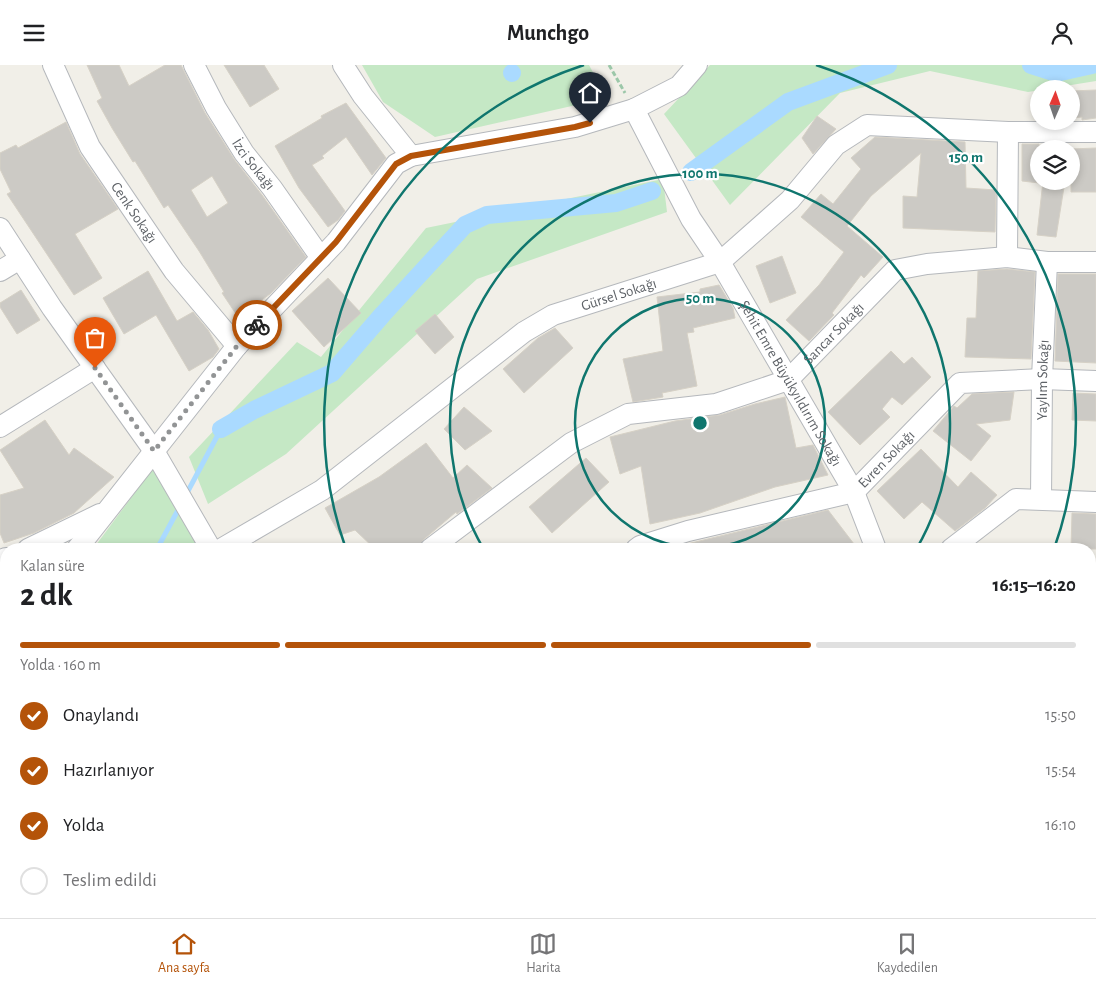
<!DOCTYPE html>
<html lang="tr">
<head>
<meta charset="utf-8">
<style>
	body { margin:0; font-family:"Alegreya Sans",sans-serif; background:#f2f2f2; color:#202124; height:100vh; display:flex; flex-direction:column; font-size:19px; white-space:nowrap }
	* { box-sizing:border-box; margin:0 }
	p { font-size:16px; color:#757577 }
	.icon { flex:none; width:28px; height:28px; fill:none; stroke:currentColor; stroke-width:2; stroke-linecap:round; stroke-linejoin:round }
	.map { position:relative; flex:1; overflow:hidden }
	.side { position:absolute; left:0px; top:478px; width:1096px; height:376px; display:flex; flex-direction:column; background:#fff; border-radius:20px 20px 0 0; box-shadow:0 2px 8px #0003 }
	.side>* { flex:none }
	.needle { width:32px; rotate:2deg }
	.controls { position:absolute; left:1030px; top:15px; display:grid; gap:10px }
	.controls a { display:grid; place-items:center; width:50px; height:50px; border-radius:50%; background:#fff; box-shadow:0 2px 8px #0003; font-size:25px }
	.pin { position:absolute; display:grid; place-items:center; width:42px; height:42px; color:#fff; margin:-51px -21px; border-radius:50% 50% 50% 0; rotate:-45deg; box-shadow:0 0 5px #0007 }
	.pin .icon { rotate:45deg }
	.courier { position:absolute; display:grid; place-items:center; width:50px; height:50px; margin:-25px; border:4px solid #b45309; border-radius:50%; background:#fff; color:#222; box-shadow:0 1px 6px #0007 }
	.summary em { font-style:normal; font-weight:700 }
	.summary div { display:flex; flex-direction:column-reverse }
	.summary { display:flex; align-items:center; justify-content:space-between; height:85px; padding:0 20px }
	h1 { font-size:32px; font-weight:700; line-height:38px }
	.bar { display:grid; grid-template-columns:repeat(4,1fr); gap:8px 5px; align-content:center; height:60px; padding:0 20px }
	.bar i { height:6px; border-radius:4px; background:#e0e0e0 }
	.bar .current { background:#b45309 }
	.bar p { grid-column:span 4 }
	ol { padding:0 20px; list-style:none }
	li { display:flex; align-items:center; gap:15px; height:55px }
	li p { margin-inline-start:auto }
	li .icon { padding:5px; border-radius:50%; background:#b45309; color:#fff; stroke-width:4 }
	li:last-child { color:#757577 }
	li i { width:28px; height:28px; border:2px solid #e0e0e0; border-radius:50% }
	header { display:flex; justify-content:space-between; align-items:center; height:65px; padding:0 20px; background:#fff; font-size:22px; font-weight:700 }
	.menu { display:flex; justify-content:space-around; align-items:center; height:70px; border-top:1px solid #e0e0e0; background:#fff; font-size:14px; color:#757577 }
	.menu a { display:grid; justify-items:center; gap:2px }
	.menu .current { color:#b45309 }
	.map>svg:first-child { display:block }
	.green { fill:#c5e8c5 }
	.water { fill:#aadaff }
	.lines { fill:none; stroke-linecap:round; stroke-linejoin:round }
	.stream { stroke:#aadaff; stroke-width:5 }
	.canal { stroke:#aadaff; stroke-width:18 }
	.building { fill:#cccac5; stroke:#d6d1c6; fill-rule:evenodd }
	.minor-casing { stroke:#b5b8bc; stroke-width:22 }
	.major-casing { stroke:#f2c960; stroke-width:28 }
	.path { stroke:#9cc7a9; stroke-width:3; stroke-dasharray:5 2.5; stroke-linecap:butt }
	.minor { stroke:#fff; stroke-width:20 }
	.major { stroke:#fff2af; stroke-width:25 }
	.done { stroke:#929495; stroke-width:5; stroke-dasharray:0 9 }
	.route { stroke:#b45309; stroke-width:6 }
	.ring { fill:none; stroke:#0f766e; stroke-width:2.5 }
	.labels { text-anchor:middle; stroke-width:4.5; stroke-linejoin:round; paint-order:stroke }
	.street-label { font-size:15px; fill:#5f6368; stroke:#fff }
	.centre { fill:#0f766e; stroke:#fff; stroke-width:2.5 }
	.ring-label { font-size:15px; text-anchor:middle; font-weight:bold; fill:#0f766e; stroke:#fff; stroke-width:4.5; stroke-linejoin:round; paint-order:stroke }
</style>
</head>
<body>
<header><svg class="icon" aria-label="menu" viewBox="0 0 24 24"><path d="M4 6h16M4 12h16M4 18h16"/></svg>Munchgo<svg class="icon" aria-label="person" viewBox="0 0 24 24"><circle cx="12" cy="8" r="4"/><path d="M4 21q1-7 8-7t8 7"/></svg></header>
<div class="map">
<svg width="1096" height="853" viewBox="0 0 1096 853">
	<rect width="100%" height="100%" fill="#f1efe8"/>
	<path class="green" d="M362,0H589L607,33L435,72L383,37Z
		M710,0H1096V16L1028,27L930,6L840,28L730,140L664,49Z
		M663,114L667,147L477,214L286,389L208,439L189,392L297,277L321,292L426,163Z
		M154,402L203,484H93Z
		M6,597V775L0,777V604Z
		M858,848H941L943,853H866Z"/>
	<path class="water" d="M503 8a9 9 0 1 1 18 0a9 9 0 1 1-18 0Z"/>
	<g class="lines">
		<path class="stream" d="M188,426L221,364
			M157,484L178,445
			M0,708L6,699"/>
		<path class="canal" d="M1031,0L1056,8L1092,0
			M691,107L788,37L888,0
			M221,364L254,345L332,308L383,249L465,160L487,150L616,138L652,126"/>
	</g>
	<path class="building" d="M87,0H119L129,21L165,0H181L205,48L234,94L262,130L306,192L270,229L238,252L222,228L224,227L199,186L168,140L164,143L135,96L133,97L112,63L97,36L102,33ZM212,111L228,138L207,152L191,125Z
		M224,0H264L279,24L250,42Z
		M1096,25V53L1082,55V52L1071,53V26Z
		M346,38L386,93L372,110L346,72L322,91L324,93L312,100L345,146L338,155L328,162L299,123L275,81L322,53L321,51Z
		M817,51L836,64L813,89L802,73Z
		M66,57L80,89L118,144L75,169L102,213L74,230L7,129L11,127L0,104V88L16,80L18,83Z
		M875,72L965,77L966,123L996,125L995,167L903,163V131L917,132L921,88L871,131L847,161L883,192L864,213L861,210L832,248L834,250L809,276L786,255L819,220L844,187L801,152L821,129L833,139L861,104L851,93Z
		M1022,79H1039V118L1022,116Z
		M1096,83V127H1071V84Z
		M1043,116H1065L1056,172L1037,170Z
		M782,191L796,228L770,238L756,201Z
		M1007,204L1035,207L1031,294L965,292L967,253H976L978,206Z
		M148,206L177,256L193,247L208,265L219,284L213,292L189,306L156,250L124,269L103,233Z
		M1058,209H1096V298L1055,296Z
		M328,213L361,248L324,282L292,246Z
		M719,220L733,243L735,253L693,263L694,267L687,268L697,321L662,328L663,332L633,337L623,294L663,286L657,232L700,227V224Z
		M21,225L40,255L17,269L0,242V238Z
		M435,249L454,272L435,289L415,266Z
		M555,263L573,283L524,328L503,304L538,273Z
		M891,286L904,299L912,292L931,312L902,340L892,332L882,344L890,352L860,380L828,347Z
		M1014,327L1010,355L976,359L991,371L971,396L933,366L954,341L957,343L972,329Z
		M1073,328L1096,329V356L1072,355Z
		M785,332L796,383L813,380L828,410L775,422L700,448L650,459L641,401L620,409L610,372L675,356L720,350L755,339Z
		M464,342L492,366L465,385L444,364Z
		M45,355L69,390L74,383L114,412L74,448L34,468L4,478L0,468V430L24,423L0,385Z
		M426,378L453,413L467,400L492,423L457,449L456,447L423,475L418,484H375L355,465L340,470L325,443L379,412Z
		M921,384L958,422L971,407L997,430L985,443L955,466L922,437L904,454L877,426Z
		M586,393L609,417L552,468L529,442Z
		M828,445L854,479L833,484H688L687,479Z
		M1072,448L1096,449V484H1071Z"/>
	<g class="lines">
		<g class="minor-casing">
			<g id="minor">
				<path id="s1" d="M53,0L90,82L174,206L237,281"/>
				<path id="s2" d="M194,0L216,43L244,88L272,123L321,193"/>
				<path d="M343,0L363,31L411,91"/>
				<path id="s3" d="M634,44L691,154L720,197L854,427L876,484"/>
				<path d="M0,163L52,243L154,386L211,484"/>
				<path d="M1007,192L1008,67"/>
				<path d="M0,206L20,194"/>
				<path d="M0,362L95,303"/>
				<path id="s4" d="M1041,434L1042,314L1047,197"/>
				<path d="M28,484L100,449"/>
				<path d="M77,484L237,281L336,177L396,99L411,91L575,62L634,44L679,21L697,0"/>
				<path id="s5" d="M221,484L322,425L524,267L553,250L720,197L790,135L836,80L867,60L1008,67H1096"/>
				<path id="s6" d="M430,484L571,378L628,349L716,339L788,315L895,205L927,199L1007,192L1047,197H1096"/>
				<path id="s7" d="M636,484L640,481L688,466L854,427L960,318L1042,314L1096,316"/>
				<path d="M951,484L1016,434L1096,437"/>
				<path d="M0,495L6,493"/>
				<path d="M1090,572H1096"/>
				<path d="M0,586L6,578"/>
				<path d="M1090,710L1096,706"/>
				<path d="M0,785L6,782"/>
				<path d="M38,848L40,853"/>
				<path d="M396,848L398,853"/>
				<path d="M969,848L970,853"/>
				<path d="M138,853L147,848"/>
				<path d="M333,853L338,848"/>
				<path d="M545,853L554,848"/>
				<path d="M789,853L794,848"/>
			</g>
		</g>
		<g class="major-casing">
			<path id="major" d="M1084,853L1096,843"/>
		</g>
		<path class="path" d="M609,0L625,28"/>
		<use href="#minor" class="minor"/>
		<use href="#major" class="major"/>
	</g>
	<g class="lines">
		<path class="done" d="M95,303L154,386L237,281L257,260"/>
		<path class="route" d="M257,260L336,177L396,99L411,91L575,62L590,58"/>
	</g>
	<g class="ring">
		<circle cx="700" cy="358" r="125"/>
		<path d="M483 483A250 250 0 1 1 917 483"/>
		<path d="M346 484A376 376 0 0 1 584 0M816 0A376 376 0 0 1 1054 484"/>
	</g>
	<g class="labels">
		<g class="street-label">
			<text dy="5" stroke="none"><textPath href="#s2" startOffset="116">İzci Sokağı</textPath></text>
			<text dy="5" stroke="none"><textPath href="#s1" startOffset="169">Cenk Sokağı</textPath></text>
			<text dy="5" stroke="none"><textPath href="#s5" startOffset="476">Gürsel Sokağı</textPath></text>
			<text dy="5" stroke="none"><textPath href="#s6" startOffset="470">Sancar Sokağı</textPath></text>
			<text dy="5" stroke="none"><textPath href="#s4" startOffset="119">Yaylım Sokağı</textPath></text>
			<text dy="5" stroke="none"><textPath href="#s3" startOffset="316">Şehit Emre Büyükyıldırım Sokağı</textPath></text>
			<text dy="5" stroke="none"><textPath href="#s7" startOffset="272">Evren Sokağı</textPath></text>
		</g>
	</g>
	<circle cx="700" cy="358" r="8" class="centre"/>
	<g class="ring-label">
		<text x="966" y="97">150 m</text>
		<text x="700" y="113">100 m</text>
		<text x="700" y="238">50 m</text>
	</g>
</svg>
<div class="controls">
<a><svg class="needle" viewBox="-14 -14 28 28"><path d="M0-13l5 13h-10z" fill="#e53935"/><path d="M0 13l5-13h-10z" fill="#757577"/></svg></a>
<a><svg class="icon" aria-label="layers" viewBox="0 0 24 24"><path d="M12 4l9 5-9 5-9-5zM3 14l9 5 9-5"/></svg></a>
</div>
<div class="pin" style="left:95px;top:303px;background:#ea580c"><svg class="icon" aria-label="bag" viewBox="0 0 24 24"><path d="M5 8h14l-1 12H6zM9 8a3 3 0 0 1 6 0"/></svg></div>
<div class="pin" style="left:590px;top:58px;background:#1f2937"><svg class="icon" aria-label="home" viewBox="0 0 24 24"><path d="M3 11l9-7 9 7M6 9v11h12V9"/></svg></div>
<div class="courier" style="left:257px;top:260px"><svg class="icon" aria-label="bike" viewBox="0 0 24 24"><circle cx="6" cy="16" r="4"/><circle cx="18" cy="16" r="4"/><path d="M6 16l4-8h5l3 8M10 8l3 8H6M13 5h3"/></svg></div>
<section class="side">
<div class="summary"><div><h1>2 dk</h1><p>Kalan süre</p></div><em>16:15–16:20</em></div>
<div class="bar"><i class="current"></i><i class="current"></i><i class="current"></i><i></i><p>Yolda · 160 m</p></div>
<ol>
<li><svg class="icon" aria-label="check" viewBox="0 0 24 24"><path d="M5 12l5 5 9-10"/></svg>Onaylandı<p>15:50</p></li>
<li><svg class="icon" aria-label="check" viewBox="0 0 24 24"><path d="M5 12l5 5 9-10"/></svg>Hazırlanıyor<p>15:54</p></li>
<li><svg class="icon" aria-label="check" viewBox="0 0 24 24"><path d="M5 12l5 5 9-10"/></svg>Yolda<p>16:10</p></li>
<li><i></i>Teslim edildi</li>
</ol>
</section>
</div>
<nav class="menu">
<a class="current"><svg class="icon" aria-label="home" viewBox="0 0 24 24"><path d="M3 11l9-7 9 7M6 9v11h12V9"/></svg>Ana sayfa</a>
<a><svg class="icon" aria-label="map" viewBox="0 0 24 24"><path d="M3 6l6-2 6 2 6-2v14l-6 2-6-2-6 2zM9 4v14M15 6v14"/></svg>Harita</a>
<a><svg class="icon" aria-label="saved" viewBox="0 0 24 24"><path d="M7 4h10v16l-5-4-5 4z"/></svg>Kaydedilen</a>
</nav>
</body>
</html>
